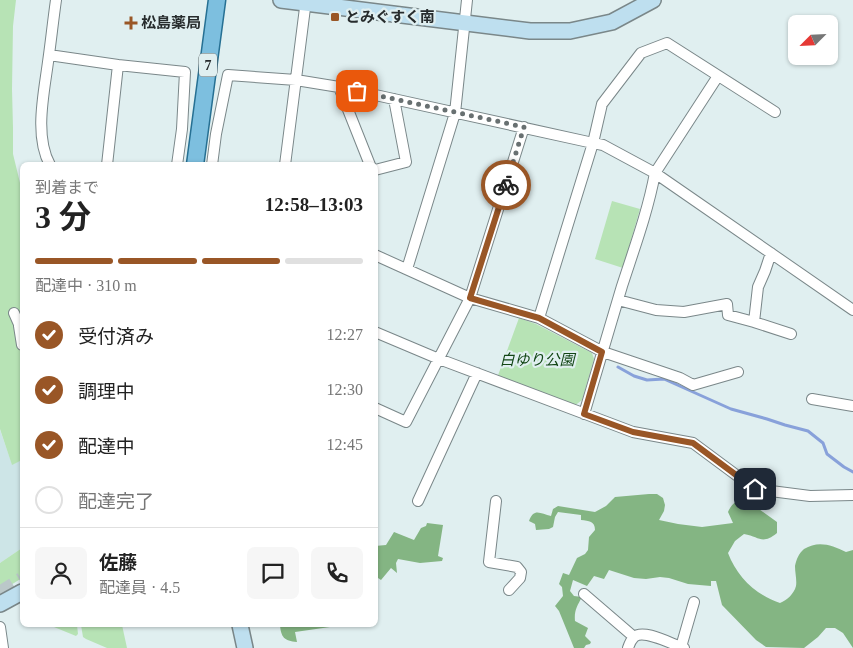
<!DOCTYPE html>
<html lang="ja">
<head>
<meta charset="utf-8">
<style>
	body { margin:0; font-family:"Times New Roman","Noto Sans JP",serif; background:#f6f6f6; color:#222; height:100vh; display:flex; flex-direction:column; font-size:19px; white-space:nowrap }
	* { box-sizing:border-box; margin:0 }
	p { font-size:16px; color:#767676 }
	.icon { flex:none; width:28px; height:28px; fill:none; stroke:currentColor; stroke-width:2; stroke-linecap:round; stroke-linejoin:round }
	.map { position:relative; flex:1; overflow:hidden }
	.sheet { position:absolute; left:20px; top:162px; width:358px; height:465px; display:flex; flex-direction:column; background:#fff; border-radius:8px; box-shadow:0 1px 4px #0004 }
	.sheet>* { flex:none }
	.needle { width:32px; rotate:246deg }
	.tools { position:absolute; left:788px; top:15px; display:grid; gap:10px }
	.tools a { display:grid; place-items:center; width:50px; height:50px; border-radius:8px; background:#fff; box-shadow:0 1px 4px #0004; font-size:25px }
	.pin { position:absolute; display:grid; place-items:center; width:42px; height:42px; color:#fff; margin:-21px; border-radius:10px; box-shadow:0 2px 8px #0006 }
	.courier { position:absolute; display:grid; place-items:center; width:50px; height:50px; margin:-25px; border:4px solid #995626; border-radius:50%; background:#fff; color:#222; box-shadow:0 1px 6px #0007 }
	.head em { font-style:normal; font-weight:700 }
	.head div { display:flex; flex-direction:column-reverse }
	.head { display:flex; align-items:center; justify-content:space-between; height:85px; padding:0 15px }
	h1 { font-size:32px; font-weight:700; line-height:38px }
	.bar { display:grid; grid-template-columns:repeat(4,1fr); gap:8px 5px; align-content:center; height:60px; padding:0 15px }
	.bar i { height:6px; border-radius:4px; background:#e0e0e0 }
	.bar .on { background:#995626 }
	.bar p { grid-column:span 4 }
	.line { display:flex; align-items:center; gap:12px; padding:0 15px; border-top:1px solid #e0e0e0 }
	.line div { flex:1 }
	.round { display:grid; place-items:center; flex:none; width:52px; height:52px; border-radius:8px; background:#f6f6f6 }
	ol { padding:0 15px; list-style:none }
	li { display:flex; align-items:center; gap:15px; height:55px }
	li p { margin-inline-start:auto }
	li .icon { padding:5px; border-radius:50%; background:#995626; color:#fff; stroke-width:4 }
	li:last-child { color:#767676 }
	li i { width:28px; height:28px; border:2px solid #e0e0e0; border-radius:50% }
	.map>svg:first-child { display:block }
	.built { fill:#cde5e7 }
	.green { fill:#b7e3b5 }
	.forest { fill:#84b583 }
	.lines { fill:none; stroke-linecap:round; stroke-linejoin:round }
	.stream { stroke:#88a1da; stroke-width:3 }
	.primary-tunnel { stroke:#bbc8c9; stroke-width:16; stroke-dasharray:16 8; stroke-linecap:butt }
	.street-casing { stroke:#7a8789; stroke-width:12 }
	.secondary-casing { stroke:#7a8789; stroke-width:18 }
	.primary-casing { stroke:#267093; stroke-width:19 }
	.street { stroke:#fff; stroke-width:10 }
	.secondary { stroke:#bedfef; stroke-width:15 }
	.primary { stroke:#7dbfdf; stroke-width:16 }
	.done { stroke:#687071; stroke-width:5; stroke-dasharray:0 9 }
	.route { stroke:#995626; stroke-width:6 }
	.poi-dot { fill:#995626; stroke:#e0eff0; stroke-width:2 }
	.labels { text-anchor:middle; stroke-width:4.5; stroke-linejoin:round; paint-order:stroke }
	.shield { fill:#e0eff0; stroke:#5e6668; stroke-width:1 }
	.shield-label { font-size:14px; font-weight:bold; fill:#272c2d }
	.poi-label { font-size:15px; font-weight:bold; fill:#272c2d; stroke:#e0eff0; text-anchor:start }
	.park-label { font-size:15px; font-style:italic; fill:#124615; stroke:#e0eff0 }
</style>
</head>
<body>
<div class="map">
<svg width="853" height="648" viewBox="0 0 853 648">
	<rect width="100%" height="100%" fill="#e0eff0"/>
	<path class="built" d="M0,430L12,464L22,460V548L0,563Z"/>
	<path class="green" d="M0,0H16L13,26L12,89L13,128V154L22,191V460L12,465L0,429Z
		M612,201L640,209L623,268L595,259Z
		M519,318L536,324L592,353L594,359L582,400L573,407L497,378Z
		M22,548V578L6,588L0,585V563Z
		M54,625H77L78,634L76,636L54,627L53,626Z
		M81,625H122L127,648H107L86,639L83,637Z"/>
	<path class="forest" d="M649,494H657L663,498L665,505L664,511L659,520L678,524L702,527L733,523L728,512C732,503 736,501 745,499L777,522V533C762,545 760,537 744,534L735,541L728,553C737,577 756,595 780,603C787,600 794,594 796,586C797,580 795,573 795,566C796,560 799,553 804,549C818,540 832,545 846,552L853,550V648L843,633L835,628H826L818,637L804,648L766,647L756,640L722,605L716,581H711V586L688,584L669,578L660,577L646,579L634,578L609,570L604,579L594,576L587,586L573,580L570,591L574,596L582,597C577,606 574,611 575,621L588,628L585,636L591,642L590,644L586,645L584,648H574L559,611L555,606L563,596L562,587L559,584L563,573L569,575L577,558L585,554L588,550L589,537L595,530C595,521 589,521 581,520V515L558,512L555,517L553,527L549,529L536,530L535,524L529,521C534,507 541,514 551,516L553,509L558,506L595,512L606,506L615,497Z
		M427,523L443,525L438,556L443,558L442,561L420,563L398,559L396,563L397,573L391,568L381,580L375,576V546L386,545L394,532L414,540L421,528L426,526Z
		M280,625H344L295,632L297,642C284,641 281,637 280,625Z"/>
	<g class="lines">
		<path class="stream" d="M618,367L634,376L647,380L664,379L731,409L767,419L785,425L808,431L823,443L827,454L844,467L853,472"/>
		<path class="primary-tunnel" d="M0,594L22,580"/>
		<g class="street-casing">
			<path id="street" d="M49,55L118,65L107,165
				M118,65L185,72L182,129L177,165
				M339,87L370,165
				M50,165C34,136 44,93 48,62C51,41 53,21 56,0
				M212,165L216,134L228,75L296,80L339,87L593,143L603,145L655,173L853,310
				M285,165L306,0
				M375,170L406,162L394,99
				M375,255L470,298L539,318L603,352L680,378L693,385L738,372
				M407,269L455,113L467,0
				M618,300L656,310L684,312L727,304L728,315L754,322L791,334
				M14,313L22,331
				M539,318L593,143L602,104L641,53L667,43L775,112
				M754,322L758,287L765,271L771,253
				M19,326L22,345
				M375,332L439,359L633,432L693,443L755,489L810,496L853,495
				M812,399L853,406
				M375,408L406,422L470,298L524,127
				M584,414C597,371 609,329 622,286C634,249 648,211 655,173L718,76
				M418,501L477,373
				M496,501L489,562L517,567L521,572L520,578L509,590
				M584,594L634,637
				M0,627L3,648
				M681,647L694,602
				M628,648C629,645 631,640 634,637C644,628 673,645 684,648"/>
		</g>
		<g class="secondary-casing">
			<path id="secondary" d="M281,0L530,31H570L612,22L653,0
				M0,604L22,592
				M240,625L245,648"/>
		</g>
		<g class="primary-casing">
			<path id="primary" d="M195,165L217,0"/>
		</g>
		<use href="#street" class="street"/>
		<use href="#secondary" class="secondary"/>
		<use href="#primary" class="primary"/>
	</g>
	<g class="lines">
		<path class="done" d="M357,91L524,127L506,185"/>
		<path class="route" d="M506,185L470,298L539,318L602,352L584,414L633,432L693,443L755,489"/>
	</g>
	<g class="poi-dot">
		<rect x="330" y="12" width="10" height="10" rx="2.5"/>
		<path d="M128.5 15.5h5v5h5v5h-5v5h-5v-5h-5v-5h5z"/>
	</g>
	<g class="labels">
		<rect class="shield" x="199" y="53.5" width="18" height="23" rx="4"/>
		<g class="shield-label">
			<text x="208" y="70">7</text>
		</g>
		<g class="poi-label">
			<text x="345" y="22">とみぐすく南</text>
			<text x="141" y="28">松島薬局</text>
		</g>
		<g class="park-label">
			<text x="537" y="365">白ゆり公園</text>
		</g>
	</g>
</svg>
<div class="tools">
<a><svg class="needle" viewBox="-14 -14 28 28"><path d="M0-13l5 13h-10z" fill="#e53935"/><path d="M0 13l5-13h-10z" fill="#767676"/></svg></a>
</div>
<div class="pin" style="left:357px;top:91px;background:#ea580c"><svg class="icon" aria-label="bag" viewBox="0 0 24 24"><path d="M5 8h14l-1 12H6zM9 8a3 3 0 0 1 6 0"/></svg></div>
<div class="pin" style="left:755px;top:489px;background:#1f2937"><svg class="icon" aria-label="home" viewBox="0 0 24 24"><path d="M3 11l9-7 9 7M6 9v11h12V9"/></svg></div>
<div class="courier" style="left:506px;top:185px"><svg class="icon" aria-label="bike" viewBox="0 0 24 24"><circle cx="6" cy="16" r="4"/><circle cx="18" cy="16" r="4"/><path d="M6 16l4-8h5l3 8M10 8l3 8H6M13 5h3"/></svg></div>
<section class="sheet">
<div class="head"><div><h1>3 分</h1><p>到着まで</p></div><em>12:58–13:03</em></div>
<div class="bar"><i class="on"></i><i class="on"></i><i class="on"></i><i></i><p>配達中 · 310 m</p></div>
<ol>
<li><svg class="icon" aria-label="check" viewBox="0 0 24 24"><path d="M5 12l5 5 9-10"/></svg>受付済み<p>12:27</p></li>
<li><svg class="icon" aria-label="check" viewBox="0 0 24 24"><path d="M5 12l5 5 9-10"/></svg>調理中<p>12:30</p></li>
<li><svg class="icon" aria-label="check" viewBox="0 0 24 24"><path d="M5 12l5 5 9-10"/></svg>配達中<p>12:45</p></li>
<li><i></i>配達完了</li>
</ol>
<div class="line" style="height:90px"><a class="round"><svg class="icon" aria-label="person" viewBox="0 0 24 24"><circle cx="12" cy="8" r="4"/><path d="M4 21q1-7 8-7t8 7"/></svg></a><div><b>佐藤</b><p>配達員 · 4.5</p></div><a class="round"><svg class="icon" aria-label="chat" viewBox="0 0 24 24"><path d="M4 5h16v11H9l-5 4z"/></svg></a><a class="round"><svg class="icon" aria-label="phone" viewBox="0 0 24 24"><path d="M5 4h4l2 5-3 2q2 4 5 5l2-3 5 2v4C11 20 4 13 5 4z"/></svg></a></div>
</section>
</div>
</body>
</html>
